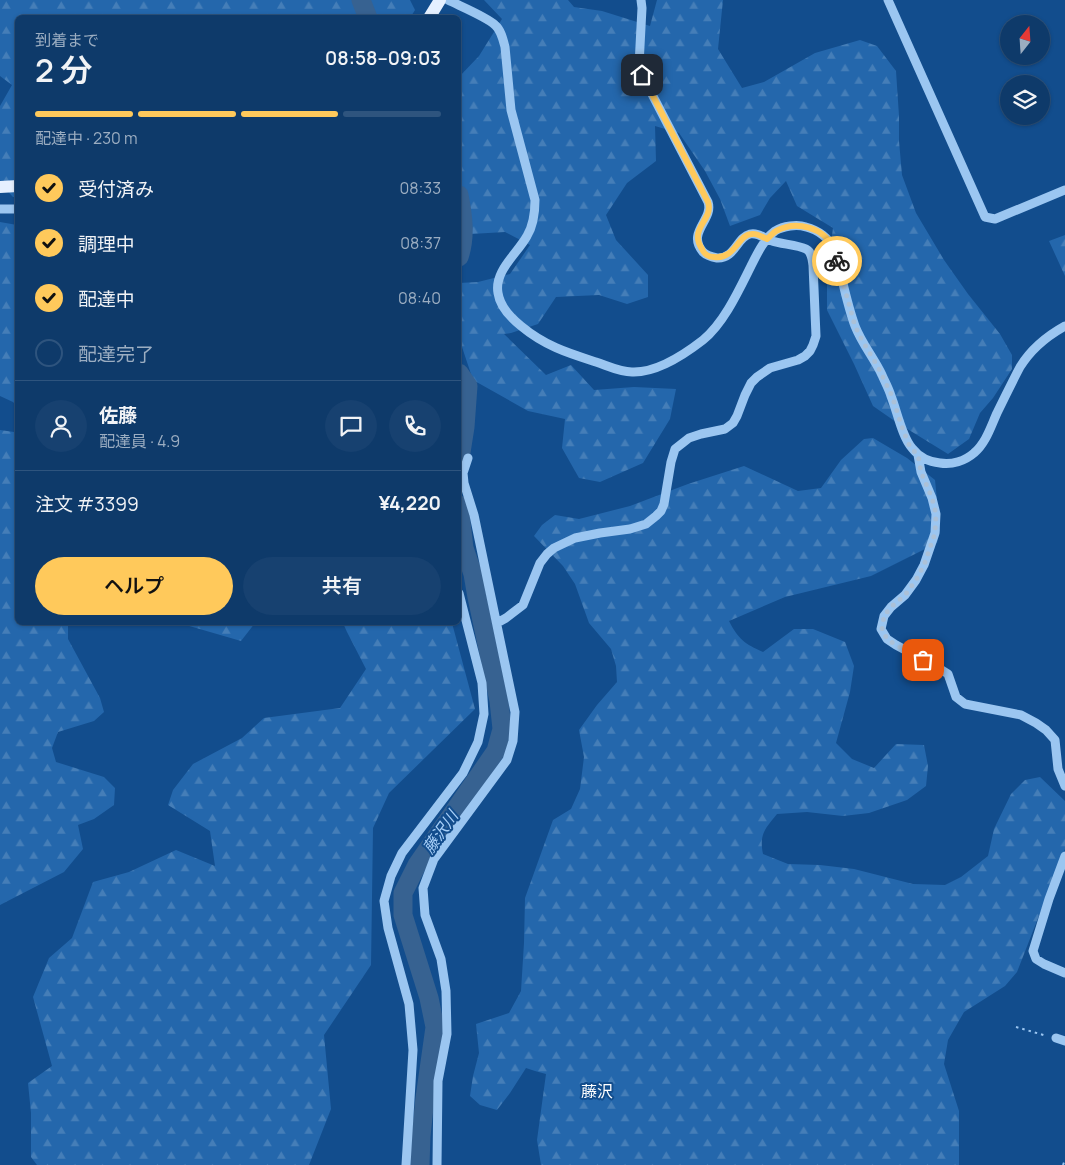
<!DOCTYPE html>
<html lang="ja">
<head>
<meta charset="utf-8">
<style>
	body { margin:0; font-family:Manrope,"Noto Sans JP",sans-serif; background:#174170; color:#f1f3f6; height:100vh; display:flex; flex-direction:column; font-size:19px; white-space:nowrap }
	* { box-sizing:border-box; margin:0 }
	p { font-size:16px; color:#9badc1 }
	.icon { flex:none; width:28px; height:28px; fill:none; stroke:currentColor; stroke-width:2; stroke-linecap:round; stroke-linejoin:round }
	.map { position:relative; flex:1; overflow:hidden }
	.details { position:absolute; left:15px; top:15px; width:446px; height:610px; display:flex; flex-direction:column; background:#0e3a6a; border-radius:8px; box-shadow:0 1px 4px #0004,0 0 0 1px #2e547e }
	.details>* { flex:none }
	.needle { width:32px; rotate:17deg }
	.buttons { position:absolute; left:1000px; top:15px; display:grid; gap:10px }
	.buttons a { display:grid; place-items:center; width:50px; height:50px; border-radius:50%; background:#0e3a6a; box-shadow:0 1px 4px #0004,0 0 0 1px #2e547e; font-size:25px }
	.pin { position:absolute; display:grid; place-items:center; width:42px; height:42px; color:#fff; margin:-21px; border-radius:10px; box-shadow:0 2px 8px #0006 }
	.courier { position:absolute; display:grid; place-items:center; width:50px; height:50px; margin:-25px; border:4px solid #ffc95b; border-radius:50%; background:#fff; color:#222; box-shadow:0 1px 6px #0007 }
	.headline em { font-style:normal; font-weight:600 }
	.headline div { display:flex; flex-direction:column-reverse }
	.headline { display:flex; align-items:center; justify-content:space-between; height:85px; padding:0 20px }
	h1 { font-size:32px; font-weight:600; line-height:38px }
	.bar { display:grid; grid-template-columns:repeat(4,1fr); gap:8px 5px; align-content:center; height:60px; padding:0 20px }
	.bar i { height:6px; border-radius:4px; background:#2e547e }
	.bar .on { background:#ffc95b }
	.bar p { grid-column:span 4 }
	.line { display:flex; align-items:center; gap:12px; padding:0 20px; border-top:1px solid #2e547e }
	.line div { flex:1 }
	.round { display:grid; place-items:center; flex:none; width:52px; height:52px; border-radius:26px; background:#174170 }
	ol { padding:0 20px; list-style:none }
	li { display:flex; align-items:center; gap:15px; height:55px }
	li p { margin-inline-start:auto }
	li .icon { padding:5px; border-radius:50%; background:#ffc95b; color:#111; stroke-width:4 }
	li:last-child { color:#9badc1 }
	li i { width:28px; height:28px; border:2px solid #2e547e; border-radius:50% }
	.button { display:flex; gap:10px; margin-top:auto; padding:10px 20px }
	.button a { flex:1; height:58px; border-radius:30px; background:#ffc95b; color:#111; font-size:20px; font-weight:600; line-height:58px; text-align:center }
	.button a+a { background:#174170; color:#f1f3f6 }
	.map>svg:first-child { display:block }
	.forest { fill:url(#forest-firs) }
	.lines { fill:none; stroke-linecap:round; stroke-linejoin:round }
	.river { stroke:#376291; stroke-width:19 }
	.path { stroke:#9bc6f1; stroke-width:2; stroke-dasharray:2.5 4; stroke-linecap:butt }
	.minor { stroke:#9bc6f1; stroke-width:9 }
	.major { stroke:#e5f0ff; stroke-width:12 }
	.done { stroke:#acc1d7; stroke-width:5; stroke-dasharray:0 9 }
	.route { stroke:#ffc95b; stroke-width:6 }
	.labels { text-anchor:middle; stroke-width:4; stroke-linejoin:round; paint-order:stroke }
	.water-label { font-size:16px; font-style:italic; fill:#a7cff8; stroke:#124d8d }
	.neighbourhood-label { font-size:16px; fill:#fff; stroke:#124d8d }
</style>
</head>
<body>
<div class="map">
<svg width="1065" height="1165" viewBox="0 0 1065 1165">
	<defs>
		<pattern id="forest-firs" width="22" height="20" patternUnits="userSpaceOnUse" patternTransform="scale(1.25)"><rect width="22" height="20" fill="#2467ac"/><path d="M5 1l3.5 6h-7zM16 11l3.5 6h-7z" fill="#457eb8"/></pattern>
	</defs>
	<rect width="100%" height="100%" fill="#124d8d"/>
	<path class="forest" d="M0,0H410L415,10L410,18H18V197H13L0,183V106L12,85L0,76Z
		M484,0H568L574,7L602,11L650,26L657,0H723L718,49L742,88L764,82L815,53L860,40L877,46L896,71L899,116V141L902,175L916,213L944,260L968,294L1000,334L1012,355V369L993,398L980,413L969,439L948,454L896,422L873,406L854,364L827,310V271L833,228L797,206L786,181L770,198L760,215L730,226L720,199L705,171L679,133L655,126L656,161L627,183L606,215L616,240L648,275V297L627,304L599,295L556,297L538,324L511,333L504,334L546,375L571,365L594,390L634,387L676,389L670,419L643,463L600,482L579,478L562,448L565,419L528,411L473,380L459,338V283L478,282L510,274L530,245L505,232L471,234L459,189V77L479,56L502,19Z
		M0,222L17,225V406L13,402L0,396Z
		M1065,235V276L1049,241Z
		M0,430L14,432L17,435L18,622L68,623V639L100,698L104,712L94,721L58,732L52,748L56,762L104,777L115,788L114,805L94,819L78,825L83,849L64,872L0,905Z
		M873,438L907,458L935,480L940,530L937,543L871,576L785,597L729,621C738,639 745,644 763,652L794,629H813L845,642L854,666L850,692L836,743L852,759L874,768L896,744L924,745L928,766L926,786L907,800L869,813L843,816L807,812L777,814C765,829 759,834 763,854L788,864L820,865L854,869L913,884L945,885L961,877L988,856L994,829L1011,794L1025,780L1040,777L1065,801V849L1017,972L1005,986L964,1012L948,1040L944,1064L959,1111V1165H541L537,1140L546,1074L535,1071L526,1068L510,1093L497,1110L480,1105L470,1096L473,1076L479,1053L476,1024L509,1013L521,991L524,943L525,898L553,820L571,809L580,789L584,757L579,730L597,705L617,682L616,666L611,649L589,623L575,584L563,566L534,536L542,525L555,515L579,519L630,506L688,484L744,466L798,491L821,488L841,460L864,439Z
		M179,623H255L241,641Z
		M343,623H452L475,709L389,793L373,828L371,965L324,1035L331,1109L309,1165H37L31,1157V1113L28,1083L52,1066L33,997L49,958L72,938L93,882L129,872L176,850L215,866L210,831L168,805L173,790L193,764L242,738L264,718L340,708L366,669L347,632Z"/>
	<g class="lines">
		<path class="river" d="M361,0L368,18
			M459,195C463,215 466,237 459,257
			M459,373L468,386L465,427L459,465
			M420,1165L421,1136L425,1098L435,1027L429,998L403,915V893L417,865L496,751L502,729L499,701L477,597L473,574L464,548L459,505"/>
		<path class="path" d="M1016,1027L1047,1036
			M1063,1165L1065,1160"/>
		<path class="minor" d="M448,0C460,6 487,17 495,25C501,30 503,39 505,47L511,110L535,200C535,212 533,226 527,236C517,254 494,271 498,293C500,307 511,318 521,326C545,346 568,353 596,362C608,366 620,372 632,372C656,373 685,354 703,340C724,323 739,290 751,266C757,254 764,239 775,231C783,226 797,224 806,227C818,230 829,238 834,249C837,255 838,262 839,267C844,287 848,307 855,326C862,344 874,358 882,375C885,382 889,389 891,396C897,411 902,437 912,448C919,457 929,462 940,463C952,465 965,461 974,453C986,443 991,426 997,413C1005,397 1012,382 1020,367C1031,349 1047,336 1065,326
			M888,0L985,217L995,219L1065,190
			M0,209H18
			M918,455L921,472L932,498L936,514L935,533L924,565L916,580L905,595L891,607L884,616L881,629L887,639L896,645L937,667L948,674L956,697L965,704L1021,715L1036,723L1046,730L1055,740L1058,769L1065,786
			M497,623L506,618L523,605L540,563L547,554L554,548L575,538L600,533L630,529L646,524L656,516L661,511L664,504L671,462L675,449L689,438L701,434L725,429L733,423L737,416L745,395L751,383L757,377L770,368L798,360L805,356L810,351L813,345L816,336L813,265C812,259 812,252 806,249C798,245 781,244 772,241C765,239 758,232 750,234C737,237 735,259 717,258C712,257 706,255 703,252C686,232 714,220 708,202L642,75L639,65L642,8L641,0
			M1065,856L1049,899L1033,951L1036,959L1044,964L1065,973
			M1056,1038L1065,1041
			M406,1165L413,1050L409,1004L388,928L384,901L391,876L402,853L463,773L478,742L484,714L482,683L459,593
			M437,1165L438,1081L447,1034L446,991L441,959L425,915L423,888L434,859L507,760L513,741L515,712L474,515L464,483L463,473L468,458"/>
		<path class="major" d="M429,18L440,0
			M0,187L18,186"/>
	</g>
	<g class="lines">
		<path class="done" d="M837,261L855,326L862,340L878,367L892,396L903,430L910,447L918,455L921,472L932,498L936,514L935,533L924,565L916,580L905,595L891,607L884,616L882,629L887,639L896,645L923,660"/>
		<path class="route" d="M642,75L708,202C714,220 688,228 702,249C704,254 709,257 714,257C735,260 738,234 752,234C757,233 762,237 767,239C770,237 772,233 776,231C796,220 824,227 834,249C836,252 836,257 837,261"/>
	</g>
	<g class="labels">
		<g class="water-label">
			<text transform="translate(440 832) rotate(-55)" y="6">藤沢川</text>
		</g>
		<g class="neighbourhood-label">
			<text x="597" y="1097">藤沢</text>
		</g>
	</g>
</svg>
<div class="buttons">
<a><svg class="needle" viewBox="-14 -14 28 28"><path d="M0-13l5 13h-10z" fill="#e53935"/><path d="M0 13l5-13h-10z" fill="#9badc1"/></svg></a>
<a><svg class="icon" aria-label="layers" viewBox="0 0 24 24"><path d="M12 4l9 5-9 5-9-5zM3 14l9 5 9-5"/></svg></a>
</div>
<div class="pin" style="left:923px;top:660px;background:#ea580c"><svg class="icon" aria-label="bag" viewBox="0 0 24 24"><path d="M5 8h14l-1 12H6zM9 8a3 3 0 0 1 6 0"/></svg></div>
<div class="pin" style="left:642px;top:75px;background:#1f2937"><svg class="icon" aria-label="home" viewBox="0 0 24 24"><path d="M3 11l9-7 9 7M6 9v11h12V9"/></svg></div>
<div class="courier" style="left:837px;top:261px"><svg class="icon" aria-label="bike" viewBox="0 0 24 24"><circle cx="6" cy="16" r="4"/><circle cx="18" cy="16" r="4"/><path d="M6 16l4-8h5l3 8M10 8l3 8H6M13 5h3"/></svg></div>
<section class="details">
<div class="headline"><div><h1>2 分</h1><p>到着まで</p></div><em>08:58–09:03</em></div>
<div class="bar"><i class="on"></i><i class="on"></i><i class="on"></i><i></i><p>配達中 · 230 m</p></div>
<ol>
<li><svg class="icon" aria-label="check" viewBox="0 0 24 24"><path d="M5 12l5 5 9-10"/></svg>受付済み<p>08:33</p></li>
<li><svg class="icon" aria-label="check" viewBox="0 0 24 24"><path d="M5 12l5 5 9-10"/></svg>調理中<p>08:37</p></li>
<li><svg class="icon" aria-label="check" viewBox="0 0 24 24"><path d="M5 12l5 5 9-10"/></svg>配達中<p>08:40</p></li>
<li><i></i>配達完了</li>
</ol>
<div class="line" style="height:90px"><a class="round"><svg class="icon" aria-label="person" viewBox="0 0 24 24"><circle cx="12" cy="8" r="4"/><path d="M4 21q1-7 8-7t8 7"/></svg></a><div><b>佐藤</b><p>配達員 · 4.9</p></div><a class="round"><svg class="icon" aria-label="chat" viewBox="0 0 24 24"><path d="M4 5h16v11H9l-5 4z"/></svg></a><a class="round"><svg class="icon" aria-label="phone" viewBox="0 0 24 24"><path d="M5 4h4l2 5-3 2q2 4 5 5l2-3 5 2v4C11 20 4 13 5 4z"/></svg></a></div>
<div class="line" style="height:65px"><div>注文 #3399</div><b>¥4,220</b></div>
<div class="button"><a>ヘルプ</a><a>共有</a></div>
</section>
</div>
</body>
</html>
